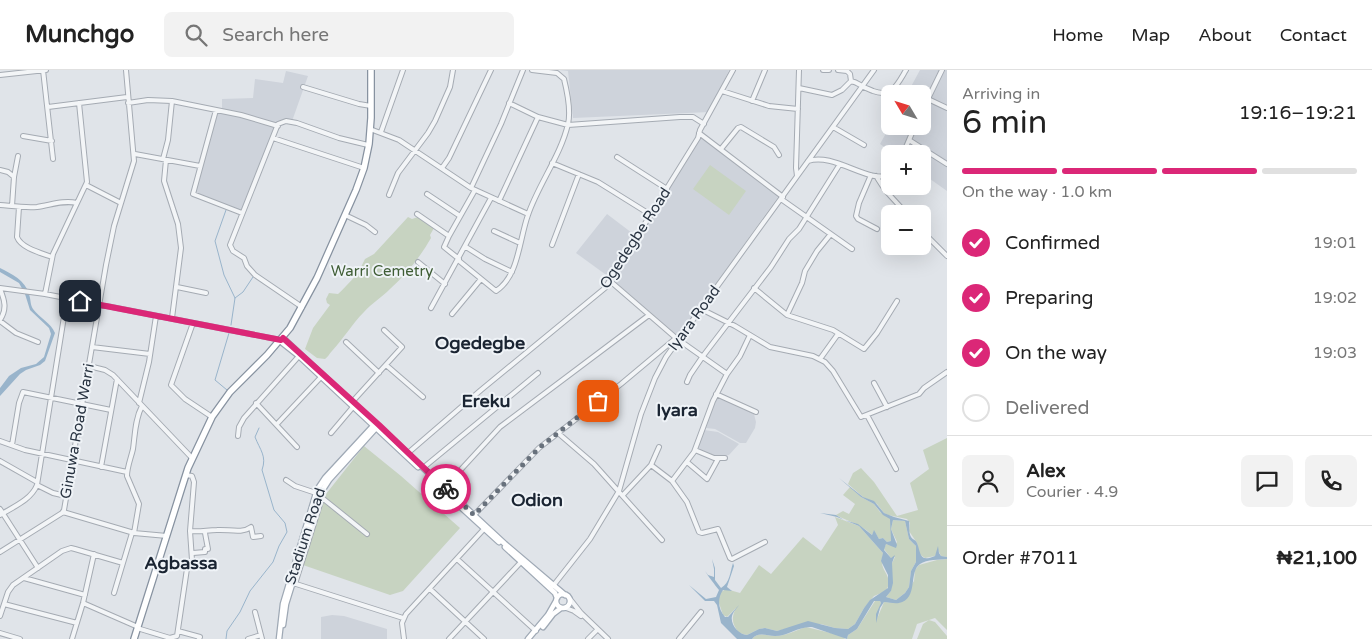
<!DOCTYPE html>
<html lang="en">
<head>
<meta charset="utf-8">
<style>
	body { margin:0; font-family:"Varela Round",sans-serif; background:#f2f2f2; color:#222; height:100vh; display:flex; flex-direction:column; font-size:19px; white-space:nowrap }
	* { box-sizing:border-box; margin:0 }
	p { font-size:16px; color:#767676 }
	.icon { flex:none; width:28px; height:28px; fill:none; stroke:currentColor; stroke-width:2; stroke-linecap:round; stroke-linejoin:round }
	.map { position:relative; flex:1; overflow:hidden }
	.sheet { display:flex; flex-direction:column; background:#fff; width:425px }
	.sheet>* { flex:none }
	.needle { width:32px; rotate:308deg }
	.controls { position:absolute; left:881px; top:15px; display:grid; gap:10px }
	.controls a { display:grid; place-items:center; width:50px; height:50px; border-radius:8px; background:#fff; box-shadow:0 5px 20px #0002; font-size:25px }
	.pin { position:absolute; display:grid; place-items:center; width:42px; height:42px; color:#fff; margin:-21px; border-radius:10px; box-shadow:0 2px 8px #0006 }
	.courier { position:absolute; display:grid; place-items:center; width:50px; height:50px; margin:-25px; border:4px solid #db2777; border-radius:50%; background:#fff; color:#222; box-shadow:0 1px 6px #0007 }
	.headline em { font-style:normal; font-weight:600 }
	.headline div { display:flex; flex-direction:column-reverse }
	.headline { display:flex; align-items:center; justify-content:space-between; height:85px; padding:0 15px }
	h1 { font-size:32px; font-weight:600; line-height:38px }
	.bar { display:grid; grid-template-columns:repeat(4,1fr); gap:8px 5px; align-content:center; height:60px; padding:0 15px }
	.bar i { height:6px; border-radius:4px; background:#e0e0e0 }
	.bar .on { background:#db2777 }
	.bar p { grid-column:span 4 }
	.line { display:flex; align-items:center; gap:12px; padding:0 15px; border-top:1px solid #e0e0e0 }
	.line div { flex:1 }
	.round { display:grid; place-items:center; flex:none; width:52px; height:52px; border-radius:8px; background:#f2f2f2 }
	ol { padding:0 15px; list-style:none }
	li { display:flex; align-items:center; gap:15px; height:55px }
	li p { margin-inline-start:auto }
	li .icon { padding:5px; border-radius:50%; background:#db2777; color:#fff; stroke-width:4 }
	li:last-child { color:#767676 }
	li i { width:28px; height:28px; border:2px solid #e0e0e0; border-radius:50% }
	header { display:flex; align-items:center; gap:30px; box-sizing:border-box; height:70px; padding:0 25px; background:#fff; border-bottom:1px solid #e0e0e0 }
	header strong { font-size:24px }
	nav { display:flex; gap:28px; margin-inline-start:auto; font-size:18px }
	.search { width:350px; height:45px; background:#f2f2f2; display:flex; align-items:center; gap:12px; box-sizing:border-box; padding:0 18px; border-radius:8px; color:#767676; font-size:19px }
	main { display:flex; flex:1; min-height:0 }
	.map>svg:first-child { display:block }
	.built { fill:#ced3db }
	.green { fill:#c7d3c1 }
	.water { fill:#99b4cb; fill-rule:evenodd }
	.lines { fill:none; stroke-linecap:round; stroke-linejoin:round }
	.stream { stroke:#99b4cb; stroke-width:1 }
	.minor-casing { stroke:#a5abb3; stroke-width:6 }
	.major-casing { stroke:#9fa9b5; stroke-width:7 }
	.highway-casing { stroke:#8792a0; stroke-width:8 }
	.minor { stroke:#f3f5f7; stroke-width:4 }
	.major { stroke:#fff; stroke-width:4.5 }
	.highway { stroke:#fff; stroke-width:5.5 }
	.done { stroke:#68717c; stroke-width:5; stroke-dasharray:0 9 }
	.route { stroke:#db2777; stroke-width:6 }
	.labels { text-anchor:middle; stroke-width:4; stroke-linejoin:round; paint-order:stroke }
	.street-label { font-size:15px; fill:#283341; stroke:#eff3f7 }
	.park-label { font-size:15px; fill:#3f5d35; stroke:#eff3f7 }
	.quarter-label { font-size:18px; font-weight:bold; fill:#1a2432; stroke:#eff3f7 }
</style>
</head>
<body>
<header>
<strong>Munchgo</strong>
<div class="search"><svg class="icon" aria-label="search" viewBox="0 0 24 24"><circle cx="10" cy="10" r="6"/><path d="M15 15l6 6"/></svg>Search here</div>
<nav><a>Home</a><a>Map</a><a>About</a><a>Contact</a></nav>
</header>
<main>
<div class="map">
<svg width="947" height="569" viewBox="0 0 947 569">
	<rect width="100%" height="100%" fill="#e0e4e9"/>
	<path class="built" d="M559,0H729L710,42L573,48L568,1Z
		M920,0H947V121L923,104L922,84H895L880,74L890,56H922V24H907Z
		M286,1L308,6L291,54L285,52L280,55L244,145L191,126L198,94L214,38H222V29L253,28L255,9L283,13Z
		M701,67L778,127L678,266L613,210Z
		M607,144L636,166L609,207L576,183Z
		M718,326L754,344L756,352L755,358L746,373H740L715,359L706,358L716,327Z
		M704,360L718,362L739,374L729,385L716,386L697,378Z
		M332,545L344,546L387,559V569H321V547Z"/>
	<path class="green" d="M710,95L746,121L729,145L693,119Z
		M408,147L412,149L418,147L434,158L430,165L431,168C420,187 407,204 390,219C382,227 372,233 364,242C352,254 344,268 332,281C329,284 328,287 325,289L317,288L305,279L313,258L330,235L327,233L326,229L329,223L338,224C345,218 355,205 361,202L360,199L365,189L374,184Z
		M947,368V487L941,486L938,480L935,486L925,488L919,484L917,473L909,461L910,453L907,449L888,445L884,443L877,434L863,427L848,414L853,403L861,398L874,412L897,446L918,440L910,413L929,399L923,380Z
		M364,376L401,406L460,458L403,521L390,525L303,495L326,424Z
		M850,417L861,427L874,434L880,442L891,449V471L887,472L883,468L879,469L874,461L872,465C861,454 849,452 836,445L843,441L849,444L855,434L843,425Z
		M835,447L859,456L883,483C883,486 881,489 882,492C882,503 894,507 886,521L874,526L864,538L855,554L848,559L835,558L821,554L789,558L777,561L765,558L759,559L747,565L739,563C732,554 731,548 736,538L727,547L723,545L718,530L721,522L726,519L740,523L759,495L771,504L803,467L821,481L838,455Z
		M893,450L905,451L909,469L916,476V492L911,501L909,517L905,523L896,530L886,527L891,521L892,493L895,487L891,488L884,479L886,474L894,476L897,472L891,459Z
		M947,489V560L935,548L917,554L912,569H847L848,565L857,559L875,531H880L881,533L877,549L884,532L899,533L914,511L915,500L919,495L937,490Z
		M929,550L935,552L947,566V569H917L923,554Z
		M806,557L843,566L845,569H752C758,561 766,566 775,566C786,566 796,560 806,557Z"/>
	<path class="water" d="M0,198C12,204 25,210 29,224C31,230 30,234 33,239C40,248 51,253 55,263L45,291L40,295L26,300L20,304L0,326V318L9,306L21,298L36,294L44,287L51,264L49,258L30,240L25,224L19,213L0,202Z
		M839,408L863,427L874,431L884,443L894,447L909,451C910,456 908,461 911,467C913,470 915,469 917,473C921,483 919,493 935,486L938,476L939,483L941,486L947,487V489C939,490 927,489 920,494C908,502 919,529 899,533C894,534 889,532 884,532L880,538L876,553V544L881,533L880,531H874L857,559L848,565L847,569L812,557C799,556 788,566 775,566C766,566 758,561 752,569H737L721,553L717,535L714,531H705L689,515L706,529L716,527L719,520C715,515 708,506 705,501L708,505L714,507V499L712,489L715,498V510L721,518C730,513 730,502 733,493L734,496L727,517L732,521L723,520C717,529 718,539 725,547H728L739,535C737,538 733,542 732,546C730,555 739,565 747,565L759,559L765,558L777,561L808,551L835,558L848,559L855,554L864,538L870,530L888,518V505L881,491L883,483L859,456L837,447L820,443L836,445L844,450L858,454L872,465L874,460L879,469L883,468L887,472L891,471L890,449L883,445L874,434L861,427ZM893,450L905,451L909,469L916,476V492L911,501L909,517L905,523L896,530L886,527L891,521L893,513L892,493L895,485L891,488L884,480L886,474L896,478L897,475L891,459Z"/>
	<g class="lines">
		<path class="stream" d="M226,140L215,171L224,205L235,228L231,255
			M235,228L243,222L253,207
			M227,320L215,310L229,263
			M226,569L227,561L240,542L250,521L273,492L279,476L287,462L285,453L274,440L262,400C267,386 260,380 255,367L259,358"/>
		<g class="minor-casing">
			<path id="minor" d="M43,0L53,89
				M823,0H829
				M838,0L847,1L850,4L851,11
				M0,5L46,0
				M303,17L359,34L371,36
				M799,18L832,25L842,20L851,11C856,12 857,13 862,16C865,18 869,19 873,21C892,28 897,15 906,0
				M722,21L769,36L798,39
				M928,29L947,38
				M752,31L765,0
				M128,33L148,30L172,31L241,45L278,56
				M509,33L538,47L568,55L680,47H693L704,54
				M48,37L127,27
				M216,40L193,124L242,143
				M922,41L942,0
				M833,57L864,75
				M370,59L399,70L471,118L528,144
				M381,62L403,0
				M699,63L783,127
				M23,66L52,71
				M273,68L364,98
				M909,70L947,94
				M721,79L738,58L741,57L774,77L779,85
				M135,84L200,96
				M903,84L915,56
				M617,87L667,119
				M163,89L168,70L172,31
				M166,90L164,111L178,154L181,178L172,248
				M808,91C834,82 868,114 890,105
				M552,93L598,112L651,145
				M442,98L449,88L491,0
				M0,100L8,102L14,107L12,136
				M871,105L859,133L856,146L858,149L877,159
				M797,106L796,98L799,0
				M876,106L885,120L907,144
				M14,107L18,86
				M86,115L121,133
				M471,118L501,54L523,0
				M427,124L460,146
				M389,125L398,103L428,63L435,51L450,17L453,0
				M781,129L852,179
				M499,131L538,47
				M0,135C12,136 24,138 37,137C51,135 63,130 77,133
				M19,137L17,167C21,178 41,183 52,187
				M417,144L449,166L444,177L459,189
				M345,145L366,155L375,162
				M494,161L520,173
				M922,161L947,186
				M449,166L475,120
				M552,175L579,104
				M466,177L485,189L512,202
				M458,190L496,221C519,206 519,170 528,145C538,115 561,85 568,54C571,41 567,21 564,9L557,3L532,0
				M418,192L445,214
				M610,211L676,268L727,304
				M177,217L206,223
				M0,218L45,224L281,270
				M754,218L787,245L833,260L864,279L877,263L897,231
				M0,219C5,231 7,239 0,250
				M45,224L53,184L87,112L79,33
				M302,237L255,205L247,196L244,188L233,181L230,175L278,54L286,51L297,53L339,68L368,75
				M431,238L491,128
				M701,239L735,256L770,277L813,286L825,292L833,301L861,347L919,324L924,318L947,302
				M452,244L481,209
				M787,245L802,213L805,201L817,181L830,165
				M0,251L16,263L38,272
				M193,253L171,315L185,329L212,347
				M346,272L379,303
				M92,277L150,284
				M820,289L838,264
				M386,295L423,327
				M89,296L105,300L113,305L192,388
				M687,312L690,305L703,286L771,197L789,169L799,159L840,94
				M874,313L887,337
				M716,324L756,342
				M353,331L402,277L384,260
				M139,333L149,292L156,246
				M256,333L297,377
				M867,345L896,399
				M277,354L321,307
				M331,363L353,337
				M558,363L594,394L662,470
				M238,366L239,357L244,348L299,286
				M0,371L25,380L127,402
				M12,375L19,333L23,322L111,340
				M695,380L714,388H725
				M408,383L481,320L605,218L698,68L700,60L733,0
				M0,391L37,412
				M687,392L707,409L718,389
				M651,395L672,411L687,432L699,462L702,463L718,459L730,488L732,489L765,472
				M101,397L117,309
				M423,398L538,303
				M286,410L295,416L316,423
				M672,411L694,382L713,331L727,304L740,286L750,265
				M37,415L53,423L66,426
				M444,418L500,357L649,245
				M623,425L651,395L659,377
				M321,427L367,464
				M0,439L38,498
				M63,442L134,463L167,466
				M0,445C13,437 31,430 37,415L67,228
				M474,445L539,378L621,314L676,268
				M190,461C201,462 207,460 217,460C228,459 242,464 251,457L253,467L261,466
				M134,463L139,434L127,406C127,397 131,388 133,379C135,365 135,349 142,336
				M0,482L62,443L64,440L106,195L114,156L134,91L126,0
				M193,483L205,482V479H208L205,463
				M457,489L536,561
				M24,508L85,525
				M293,513L403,548
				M295,514L322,428
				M553,516L590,469L619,421L641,344L655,308L666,287L874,0
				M430,519L484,569
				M114,523L132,463
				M570,529L581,543L608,569
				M83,533L138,557
				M4,534L77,553
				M566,538L574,541L581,546
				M255,542L262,569
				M0,546L8,522L13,515L62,481L71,478L75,479L123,493
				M137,558L170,568L177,566L188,492L192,490L190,461L194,412L192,406L186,405
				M178,561L200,567L199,569
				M0,563L20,569
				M72,569L83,533L94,484
				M248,569L261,565
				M404,569L402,553L406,544L484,459
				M449,569L521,492
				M588,569L596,561
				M679,569L701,542"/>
		</g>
		<g class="major-casing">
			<path id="major" d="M283,268L505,474L565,525
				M280,271L299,286L418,397
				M442,420L499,472
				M505,477L555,523L557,528
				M556 531a7 7 0 1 1 14 0a7 7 0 1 1-14 0Z
				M283,555L286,534L320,424L329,410L377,357
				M543,557L553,544L561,538
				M279,569L283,534L317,420L325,408L374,355
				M528,569L548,545L556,531"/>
		</g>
		<g class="highway-casing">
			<path id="highway" d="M134,569L188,398L212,347L230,322L267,285L290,258L317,208L356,120L364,98L369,74L371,48V0"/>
		</g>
		<use href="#minor" class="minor"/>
		<use href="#major" class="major"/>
		<use href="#highway" class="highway"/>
	</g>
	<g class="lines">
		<path class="done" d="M446,419L474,445L539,378L598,331"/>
		<path class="route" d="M80,231L281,270L283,268L379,355L446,419"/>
	</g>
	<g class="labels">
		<g class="street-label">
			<text transform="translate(635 168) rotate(-57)" y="5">Ogedegbe Road</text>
			<text transform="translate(694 248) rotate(-54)" y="5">Iyara Road</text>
			<text transform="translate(77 361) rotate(-80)" y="5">Ginuwa Road Warri</text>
			<text transform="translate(305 466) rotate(-72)" y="5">Stadium Road</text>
		</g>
		<g class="park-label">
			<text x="382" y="206">Warri Cemetry</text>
		</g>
		<g class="quarter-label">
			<text x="480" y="279">Ogedegbe</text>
			<text x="486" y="337">Ereku</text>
			<text x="677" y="346">Iyara</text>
			<text x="537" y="436">Odion</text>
			<text x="181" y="499">Agbassa</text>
		</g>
	</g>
</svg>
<div class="controls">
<a><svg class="needle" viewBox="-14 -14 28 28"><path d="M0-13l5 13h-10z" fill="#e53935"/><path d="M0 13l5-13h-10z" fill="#767676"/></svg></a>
<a>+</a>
<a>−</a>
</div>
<div class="pin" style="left:598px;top:331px;background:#ea580c"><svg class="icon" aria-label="bag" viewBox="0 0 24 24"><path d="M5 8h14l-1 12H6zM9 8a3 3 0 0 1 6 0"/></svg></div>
<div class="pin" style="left:80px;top:231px;background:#1f2937"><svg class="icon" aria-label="home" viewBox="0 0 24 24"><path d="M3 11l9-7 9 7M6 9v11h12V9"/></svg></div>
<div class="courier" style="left:446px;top:419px"><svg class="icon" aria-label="bike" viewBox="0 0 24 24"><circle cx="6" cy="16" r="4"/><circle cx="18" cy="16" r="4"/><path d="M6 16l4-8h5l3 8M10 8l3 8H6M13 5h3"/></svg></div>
</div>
<section class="sheet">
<div class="headline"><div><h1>6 min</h1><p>Arriving in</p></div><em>19:16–19:21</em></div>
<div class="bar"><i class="on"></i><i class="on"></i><i class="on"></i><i></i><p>On the way · 1.0 km</p></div>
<ol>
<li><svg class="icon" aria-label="check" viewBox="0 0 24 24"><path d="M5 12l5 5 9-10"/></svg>Confirmed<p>19:01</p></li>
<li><svg class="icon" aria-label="check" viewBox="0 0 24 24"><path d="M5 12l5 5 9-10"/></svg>Preparing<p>19:02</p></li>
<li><svg class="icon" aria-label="check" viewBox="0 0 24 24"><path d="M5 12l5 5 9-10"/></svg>On the way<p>19:03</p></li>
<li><i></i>Delivered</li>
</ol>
<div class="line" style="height:90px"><a class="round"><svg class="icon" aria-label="person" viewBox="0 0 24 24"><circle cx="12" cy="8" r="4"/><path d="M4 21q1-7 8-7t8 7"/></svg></a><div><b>Alex</b><p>Courier · 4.9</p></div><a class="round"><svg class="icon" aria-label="chat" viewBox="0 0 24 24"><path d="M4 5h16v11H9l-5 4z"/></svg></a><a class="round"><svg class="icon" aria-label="phone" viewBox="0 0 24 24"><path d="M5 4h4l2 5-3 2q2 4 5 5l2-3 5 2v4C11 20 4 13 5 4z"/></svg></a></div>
<div class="line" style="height:65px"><div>Order #7011</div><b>₦21,100</b></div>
</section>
</main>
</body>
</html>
